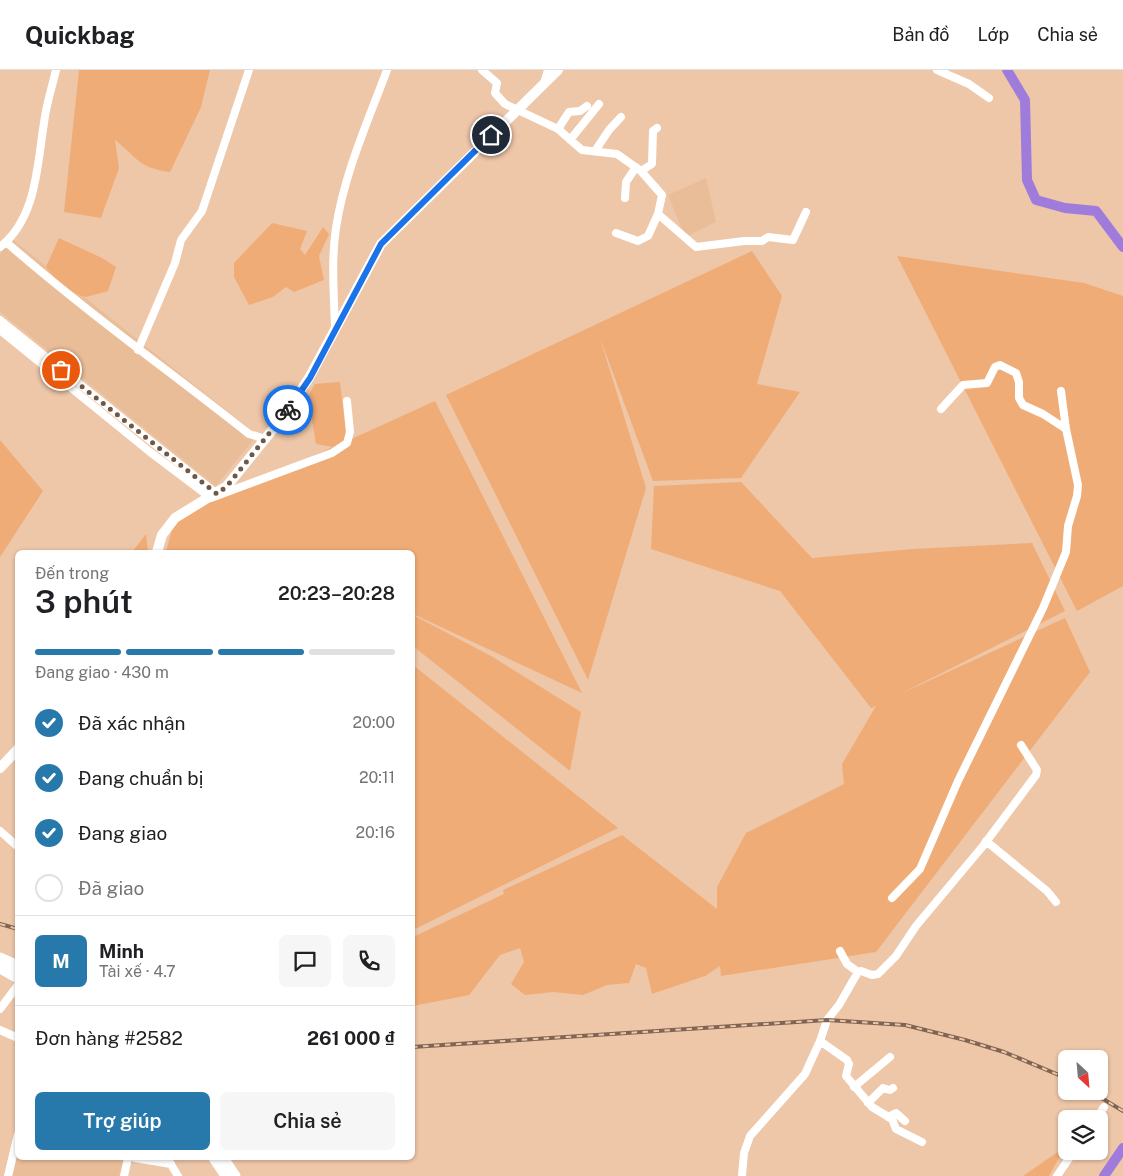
<!DOCTYPE html>
<html lang="vi">
<head>
<meta charset="utf-8">
<style>
	body { margin:0; font-family:"Public Sans",sans-serif; background:#f6f6f6; color:#202124; height:100vh; display:flex; flex-direction:column; font-size:19px; white-space:nowrap }
	* { box-sizing:border-box; margin:0 }
	p { font-size:16px; color:#757577 }
	.icon { flex:none; width:28px; height:28px; fill:none; stroke:currentColor; stroke-width:2; stroke-linecap:round; stroke-linejoin:round }
	.map { position:relative; flex:1; overflow:hidden }
	.details { position:absolute; left:15px; top:480px; width:400px; height:610px; display:flex; flex-direction:column; background:#fff; border-radius:8px; box-shadow:0 1px 4px #0004 }
	.details>* { flex:none }
	.needle { width:32px; rotate:154deg }
	.tools { position:absolute; left:1058px; top:980px; display:grid; gap:10px }
	.tools a { display:grid; place-items:center; width:50px; height:50px; border-radius:8px; background:#fff; box-shadow:0 1px 4px #0004; font-size:25px }
	.pin { position:absolute; display:grid; place-items:center; width:42px; height:42px; color:#fff; margin:-21px; border:2px solid #fff; border-radius:50%; box-shadow:0 1px 5px #0007 }
	.courier { position:absolute; display:grid; place-items:center; width:50px; height:50px; margin:-25px; border:4px solid #1a73e8; border-radius:50%; background:#fff; color:#222; box-shadow:0 1px 6px #0007 }
	.headline em { font-style:normal; font-weight:600 }
	.headline div { display:flex; flex-direction:column-reverse }
	.headline { display:flex; align-items:center; justify-content:space-between; height:85px; padding:0 20px }
	h1 { font-size:32px; font-weight:600; line-height:38px }
	.bar { display:grid; grid-template-columns:repeat(4,1fr); gap:8px 5px; align-content:center; height:60px; padding:0 20px }
	.bar i { height:6px; border-radius:4px; background:#e0e0e0 }
	.bar .active { background:#2679aa }
	.bar p { grid-column:span 4 }
	.line { display:flex; align-items:center; gap:12px; padding:0 20px; border-top:1px solid #e0e0e0 }
	.line div { flex:1 }
	.round { display:grid; place-items:center; flex:none; width:52px; height:52px; border-radius:8px; background:#f6f6f6 }
	ol { padding:0 20px; list-style:none }
	li { display:flex; align-items:center; gap:15px; height:55px }
	li p { margin-inline-start:auto }
	li .icon { padding:5px; border-radius:50%; background:#2679aa; color:#fff; stroke-width:4 }
	li:last-child { color:#757577 }
	li i { width:28px; height:28px; border:2px solid #e0e0e0; border-radius:50% }
	.action { display:flex; gap:10px; margin-top:auto; padding:10px 20px }
	.action a { flex:1; height:58px; border-radius:8px; background:#2679aa; color:#fff; font-size:20px; font-weight:600; line-height:58px; text-align:center }
	.action a+a { background:#f6f6f6; color:#202124 }
	header { display:flex; align-items:center; gap:30px; box-sizing:border-box; height:70px; padding:0 25px; background:#fff; border-bottom:1px solid #e0e0e0 }
	header strong { font-size:24px }
	nav { display:flex; gap:28px; margin-inline-start:auto; font-size:18px }
	.map>svg:first-child { display:block }
	.built { fill:#eabd99 }
	.green { fill:#f0ac76 }
	.lines { fill:none; stroke-linecap:round; stroke-linejoin:round }
	.river { stroke:#9f7cdb; stroke-width:10 }
	.minor { stroke:#fff; stroke-width:8 }
	.major { stroke:#fff; stroke-width:10 }
	.highway { stroke:#fff; stroke-width:11 }
	.rail-casing { stroke:#7f6552; stroke-width:4 }
	.rail { stroke:#eec6a8; stroke-width:2; stroke-dasharray:5.5; stroke-linecap:butt }
	.done { stroke:#6f5846; stroke-width:5; stroke-dasharray:0 9 }
	.route { stroke:#1a73e8; stroke-width:6 }
</style>
</head>
<body>
<header>
<strong>Quickbag</strong>
<nav><a>Bản đồ</a><a>Lớp</a><a>Chia sẻ</a></nav>
</header>
<div class="map">
<svg width="1123" height="1106" viewBox="0 0 1123 1106">
	<rect width="100%" height="100%" fill="#eec6a8"/>
	<path class="built" d="M706,108L716,152L685,167L668,125Z
		M12,169L257,365L216,416L0,242V184Z
		M17,1086L104,1088L123,1091L119,1106H13Z"/>
	<path class="green" d="M79,0H210L201,37L170,102C138,98 138,88 115,70L119,98L101,148L64,142Z
		M272,153L307,161L300,179L305,185L323,157L329,164L319,186L324,210L294,222L286,217L273,227L249,235L234,207V193Z
		M59,168L102,188L116,197L108,221L86,227L79,225L62,217L46,197Z
		M752,181L782,226L757,314L800,322L741,408L653,411L600,268L646,418L588,610L446,325Z
		M897,186L1084,213L1123,226V516L1077,541Z
		M340,312L347,371L435,331L582,623L413,544L412,482H166L175,448L333,377L316,374L308,326L315,314Z
		M0,370L43,421L0,487Z
		M741,412L812,488L913,479L1032,473L1065,541L898,625L1065,548L1090,602L876,882L721,906L720,896L705,906L652,924L646,898L636,894L629,913L607,915L583,925L553,922L525,925L511,914L524,892L520,878L500,885L469,925L413,936V867L504,824L503,820L622,765L717,839V817L746,763L844,714L842,694L876,636L871,638L780,521L651,479L654,416Z
		M146,464L148,482H132Z
		M413,545L491,586L581,642L570,701L413,576Z
		M413,595L618,758L413,860Z
		M1065,1077L1049,1106H1023Z"/>
	<g class="lines">
		<path class="river" d="M1007,0L1025,30L1027,110L1036,130L1065,138L1096,141L1123,177
			M1104,1106L1123,1078"/>
		<path class="minor" d="M482,0L497,13L495,23L505,34L558,59L582,80L617,84L641,101L662,125L658,144L648,166L638,171L616,163
			M937,0L969,14L989,28
			M544,13L548,0
			M558,59L569,42L580,41L587,36
			M570,70L599,34
			M595,81L609,60L621,47
			M641,101L652,94L653,61L657,58
			M625,128L626,112L636,97
			M658,144L696,177L744,171H762L768,167L793,170L806,142
			M6,172C84,240 168,300 249,364L266,369
			M0,177C37,148 37,95 44,53C46,35 52,17 56,0
			M0,250L217,424
			M335,258C334,225 331,191 336,158C344,104 368,51 387,0
			M0,260L150,382L211,428L332,383L347,373L350,362L347,331
			M138,280L175,193L181,170L202,141L249,0
			M941,339L963,315L987,313L995,297L1000,295L1016,303L1019,312V328L1023,335L1043,344L1066,359
			M0,761L18,777
			M986,771L1047,821L1056,832
			M892,828L920,799L958,711L1043,538L1066,482L1068,456L1077,426L1078,415L1066,359L1061,321
			M840,881L847,894L858,902L861,901L872,905L878,904L896,886L916,856L983,776L1036,705L1037,700L1021,675
			M0,939L18,915
			M0,960L18,968
			M820,971L847,990L849,994L846,1006L872,1037L892,1049L896,1059L922,1072
			M854,1017L890,987
			M868,1033L883,1018L890,1020L893,1018
			M888,1047L896,1043L905,1051
			M1096,1049L1104,1037
			M135,1088L171,1094
			M167,1088L178,1106
			M8,1106L18,1064
			M124,1106L128,1088
			M742,1106L744,1083L750,1066L805,1004L820,971L827,950L839,935L858,902
			M1057,1106L1074,1081"/>
		<path class="major" d="M157,482L162,465L175,448L227,416L282,348L309,308L381,174L558,0
			M0,698L18,679"/>
		<path class="highway" d="M0,888L18,896
			M0,898L18,908
			M214,1088L226,1106
			M223,1088L235,1106"/>
		<g class="rail-casing">
			<path id="rail" d="M0,854L18,859
				M412,977L827,950L905,955L965,970L1004,982L1066,1008
				M1090,1021L1123,1041"/>
		</g>
		<use href="#rail" class="rail"/>
	</g>
	<g class="lines">
		<path class="done" d="M61,300L217,424L227,416L288,340"/>
		<path class="route" d="M288,340L310,308L381,174L491,65"/>
	</g>
</svg>
<div class="tools">
<a><svg class="needle" viewBox="-14 -14 28 28"><path d="M0-13l5 13h-10z" fill="#e53935"/><path d="M0 13l5-13h-10z" fill="#757577"/></svg></a>
<a><svg class="icon" aria-label="layers" viewBox="0 0 24 24"><path d="M12 4l9 5-9 5-9-5zM3 14l9 5 9-5"/></svg></a>
</div>
<div class="pin" style="left:61px;top:300px;background:#ea580c"><svg class="icon" aria-label="bag" viewBox="0 0 24 24"><path d="M5 8h14l-1 12H6zM9 8a3 3 0 0 1 6 0"/></svg></div>
<div class="pin" style="left:491px;top:65px;background:#1f2937"><svg class="icon" aria-label="home" viewBox="0 0 24 24"><path d="M3 11l9-7 9 7M6 9v11h12V9"/></svg></div>
<div class="courier" style="left:288px;top:340px"><svg class="icon" aria-label="bike" viewBox="0 0 24 24"><circle cx="6" cy="16" r="4"/><circle cx="18" cy="16" r="4"/><path d="M6 16l4-8h5l3 8M10 8l3 8H6M13 5h3"/></svg></div>
<section class="details">
<div class="headline"><div><h1>3 phút</h1><p>Đến trong</p></div><em>20:23–20:28</em></div>
<div class="bar"><i class="active"></i><i class="active"></i><i class="active"></i><i></i><p>Đang giao · 430 m</p></div>
<ol>
<li><svg class="icon" aria-label="check" viewBox="0 0 24 24"><path d="M5 12l5 5 9-10"/></svg>Đã xác nhận<p>20:00</p></li>
<li><svg class="icon" aria-label="check" viewBox="0 0 24 24"><path d="M5 12l5 5 9-10"/></svg>Đang chuẩn bị<p>20:11</p></li>
<li><svg class="icon" aria-label="check" viewBox="0 0 24 24"><path d="M5 12l5 5 9-10"/></svg>Đang giao<p>20:16</p></li>
<li><i></i>Đã giao</li>
</ol>
<div class="line" style="height:90px"><b class="round" style="background:#2679aa;color:#fff">M</b><div><b>Minh</b><p>Tài xế · 4.7</p></div><a class="round"><svg class="icon" aria-label="chat" viewBox="0 0 24 24"><path d="M4 5h16v11H9l-5 4z"/></svg></a><a class="round"><svg class="icon" aria-label="phone" viewBox="0 0 24 24"><path d="M5 4h4l2 5-3 2q2 4 5 5l2-3 5 2v4C11 20 4 13 5 4z"/></svg></a></div>
<div class="line" style="height:65px"><div>Đơn hàng #2582</div><b>261 000 ₫</b></div>
<div class="action"><a>Trợ giúp</a><a>Chia sẻ</a></div>
</section>
</div>
</body>
</html>
